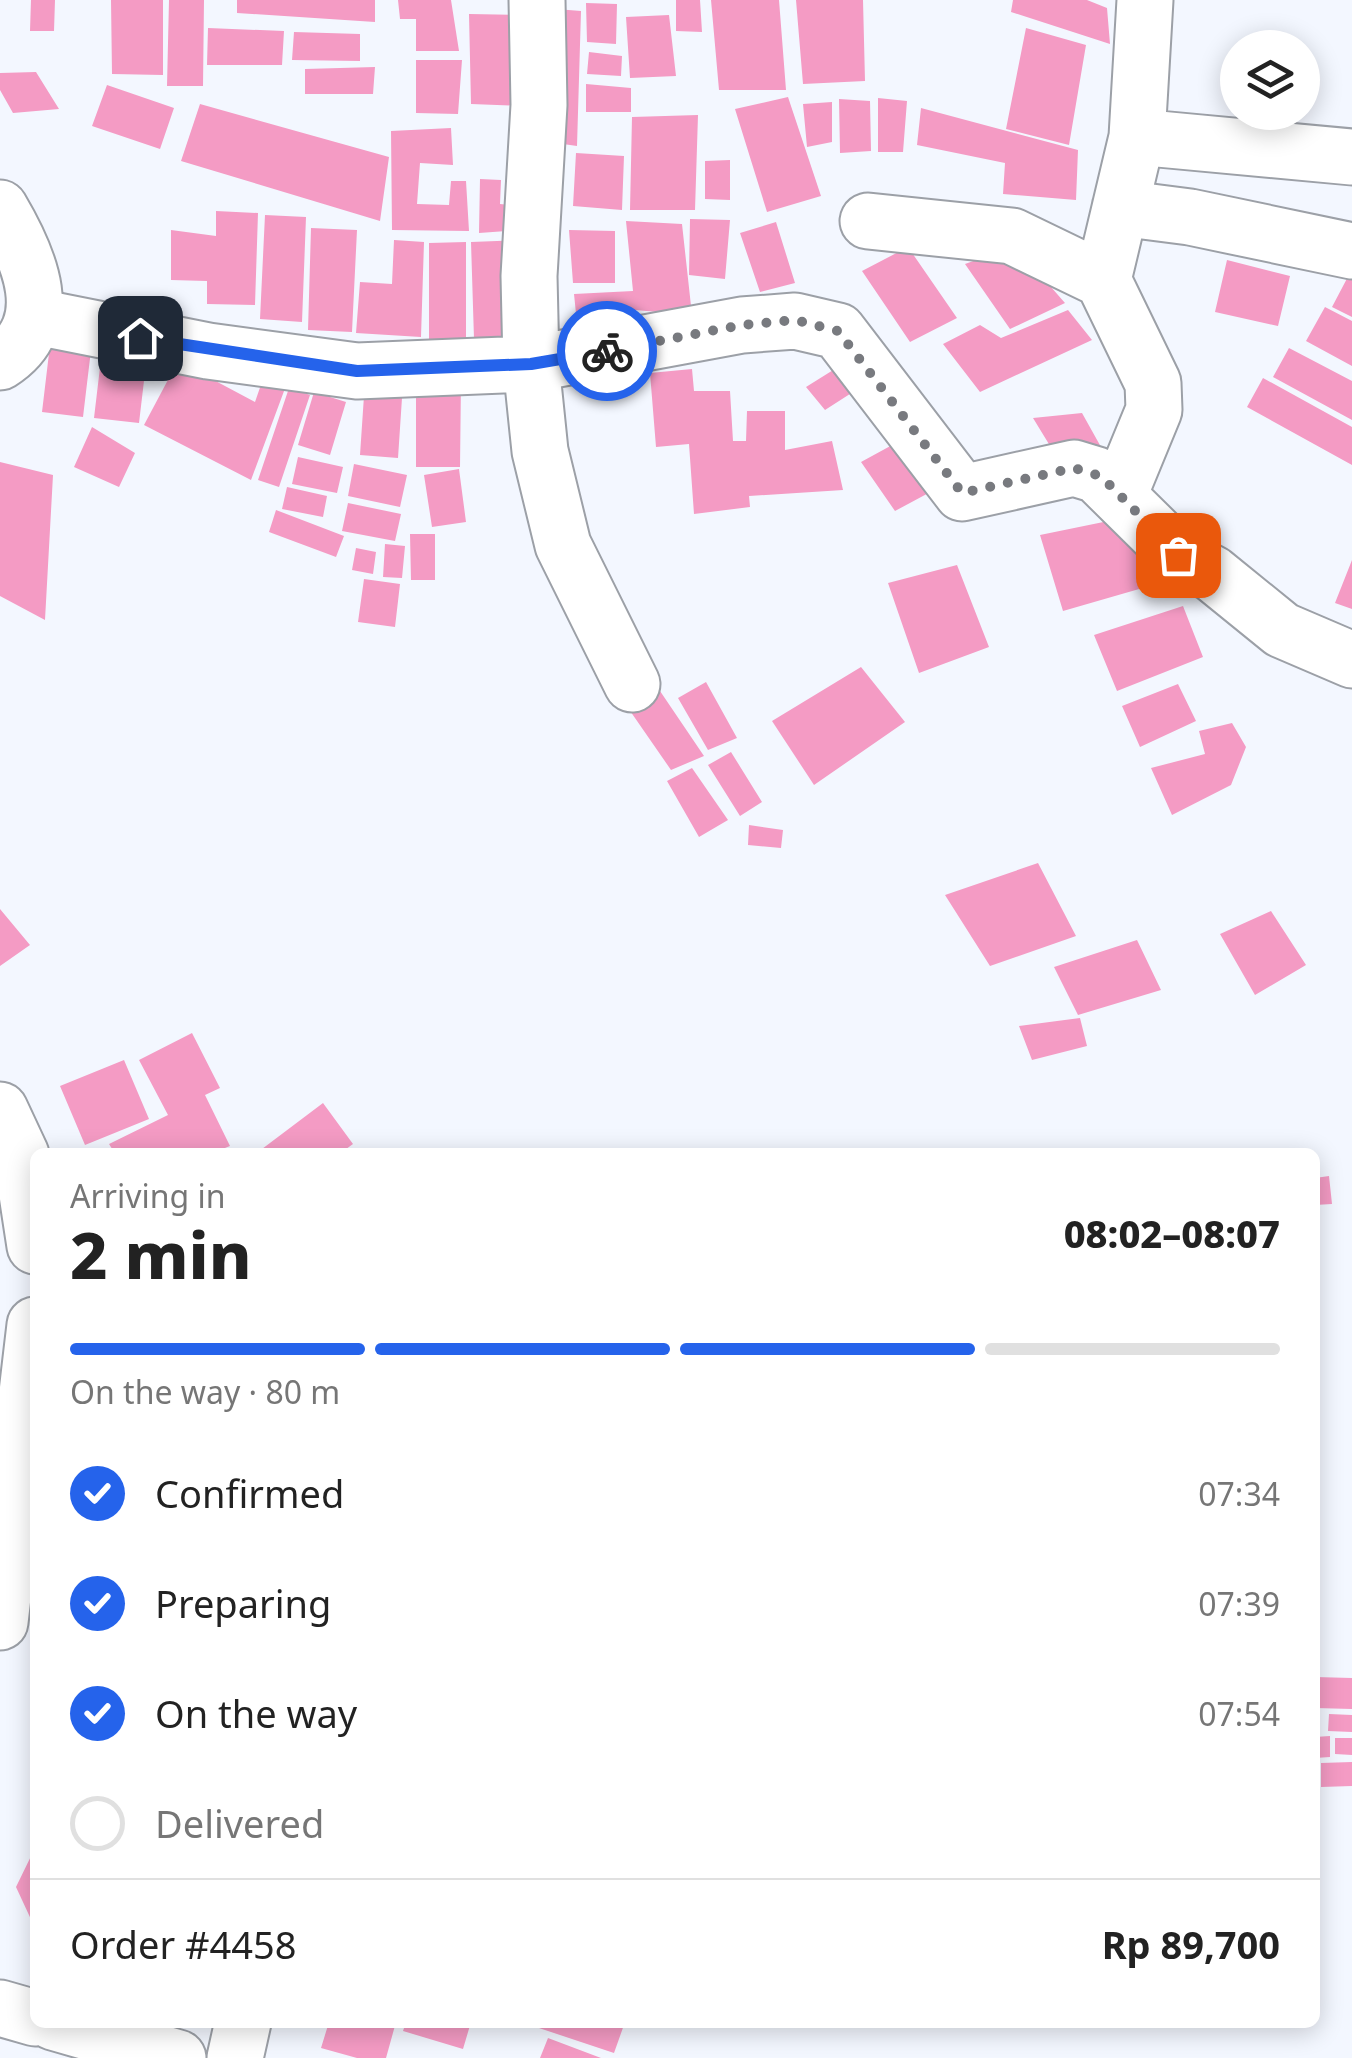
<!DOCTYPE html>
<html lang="en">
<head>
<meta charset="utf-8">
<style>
	body { margin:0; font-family:"Noto Sans",sans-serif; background:#f6f6f6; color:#222; height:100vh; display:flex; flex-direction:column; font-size:38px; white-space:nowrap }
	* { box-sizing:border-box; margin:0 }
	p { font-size:32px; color:#767676 }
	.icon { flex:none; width:55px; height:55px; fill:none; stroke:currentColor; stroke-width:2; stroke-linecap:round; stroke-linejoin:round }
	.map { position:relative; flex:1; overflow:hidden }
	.panel { position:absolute; left:30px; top:1148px; width:1290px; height:880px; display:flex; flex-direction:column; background:#fff; border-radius:15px; box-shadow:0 5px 25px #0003 }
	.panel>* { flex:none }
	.buttons { position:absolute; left:1220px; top:30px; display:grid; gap:20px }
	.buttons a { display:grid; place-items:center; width:100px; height:100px; border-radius:50%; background:#fff; box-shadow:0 5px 25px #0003; font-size:50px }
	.pin { position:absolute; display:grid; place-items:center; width:85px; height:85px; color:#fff; margin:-42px; border-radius:20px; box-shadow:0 5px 15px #0006 }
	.courier { position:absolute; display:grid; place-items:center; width:100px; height:100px; margin:-50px; border:8px solid #2563eb; border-radius:50%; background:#fff; color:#222; box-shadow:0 2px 12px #0007 }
	.overview em { font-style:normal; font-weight:800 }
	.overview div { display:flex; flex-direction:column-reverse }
	.overview { display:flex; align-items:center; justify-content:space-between; height:170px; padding:0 40px }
	h1 { font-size:65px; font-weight:800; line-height:75px }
	.bar { display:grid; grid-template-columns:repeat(4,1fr); gap:15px 10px; align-content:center; height:120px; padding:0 40px }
	.bar i { height:12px; border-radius:8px; background:#e0e0e0 }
	.bar .selected { background:#2563eb }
	.bar p { grid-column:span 4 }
	.line { display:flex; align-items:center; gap:25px; padding:0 40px; border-top:2px solid #e0e0e0 }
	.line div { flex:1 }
	ol { padding:0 40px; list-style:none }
	li { display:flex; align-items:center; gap:30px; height:110px }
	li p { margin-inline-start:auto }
	li .icon { padding:10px; border-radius:50%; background:#2563eb; color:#fff; stroke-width:4 }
	li:last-child { color:#767676 }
	li i { width:55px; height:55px; border:5px solid #e0e0e0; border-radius:50% }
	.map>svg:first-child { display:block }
	.building { fill:#f49bc4 }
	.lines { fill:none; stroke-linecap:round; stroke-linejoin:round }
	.minor-casing { stroke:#9ca0a7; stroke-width:59 }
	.major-casing { stroke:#9ca0a7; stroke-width:59 }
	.minor { stroke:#fff; stroke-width:55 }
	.major { stroke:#fff; stroke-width:55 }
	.done { stroke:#787a7f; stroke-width:10; stroke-dasharray:0 18 }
	.route { stroke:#2563eb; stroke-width:12 }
</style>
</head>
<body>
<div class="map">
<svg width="1352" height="2058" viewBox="0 0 1352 2058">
	<rect width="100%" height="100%" fill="#f3f7ff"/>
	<path class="building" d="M31,0H55L54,31H30Z
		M111,0H163V75L112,74Z
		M169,0H204L203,86H167Z
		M237,0H375V22L237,13Z
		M398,0H451L459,51H416V19H400Z
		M676,0H700L702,32L676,31Z
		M711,0H779L786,90H719Z
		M796,0H863L865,81L803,84Z
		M1013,0H1087L1107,8L1110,44L1011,12Z
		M586,3L617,4L616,44L587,42Z
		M543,8L581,11L577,146L542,141Z
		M469,14L523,15L526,106L471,104Z
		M669,15L676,76L630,78L626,17Z
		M208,28L284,31L282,65H207Z
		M1026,28L1086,45L1069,145L1006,129Z
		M294,32L360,34V61L292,60Z
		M589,52L622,56L621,76L587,74Z
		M416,60H462L458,114L416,113Z
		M375,67L373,94H305V69Z
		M36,72L59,109L13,113L0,90V73Z
		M586,84L631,88V112H586Z
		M107,85L174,108L160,149L92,126Z
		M788,97L821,196L767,212L735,109Z
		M878,98L907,101L903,152H878Z
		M839,99L870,101L871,151L840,153Z
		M832,102V142L807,147L803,104Z
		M200,104L389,157L380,221L181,161Z
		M921,108L1078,150L1076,200L1003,194L1005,163L917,145Z
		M698,115L695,210H630L632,117Z
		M451,128L453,165L420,163L417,204L449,205L451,181H466L469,231L392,230L391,131Z
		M576,153L624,156L622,210L573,206Z
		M730,160V200L705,199V161Z
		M480,179L501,180L500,204L510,205L519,230L479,233Z
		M216,211L258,213L255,305L207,304V281L171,280V230L216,236Z
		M265,215L306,217L302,322L260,319Z
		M690,219L730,220L725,279L689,275Z
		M626,221L682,224L692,315L635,310L633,330L578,333L574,294L633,291Z
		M776,222L795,283L760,292L740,233Z
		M311,228L357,230L352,332L308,330Z
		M569,230L615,231V283H573Z
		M394,240L424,242L421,337L356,333L360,282L392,284Z
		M524,240L525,338L474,339L471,242Z
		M466,242V339H429V243Z
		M1015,246L1065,303L1010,329L965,264Z
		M908,247L957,318L910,342L862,271Z
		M1227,260L1290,276L1278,326L1215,312Z
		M1352,269V317L1332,307Z
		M1325,307L1352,321V366L1306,341Z
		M1068,310L1092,340L980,392L943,344L980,325L1001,338Z
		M103,342L148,347L139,423L94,418Z
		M50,345L91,350L83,417L42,412Z
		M1289,348L1352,381V420L1273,377Z
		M178,361L255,402L264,376L287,383L251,480L144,425Z
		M846,362L867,383L825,410L806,387Z
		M692,369L694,391H730L733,441H746L747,411H785V450L832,441L843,490L749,496L750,507L694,514L689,444L656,447L650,373Z
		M1263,378L1352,427V465L1247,407Z
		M416,379H461L460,467H416Z
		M365,381L403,383L398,458L360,455Z
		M289,388L310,395L279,487L258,480Z
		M314,392L346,402L330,455L298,445Z
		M1082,413L1101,447L1055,454L1033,418Z
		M92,427L135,453L119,487L74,467Z
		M905,438L936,489L895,511L861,462Z
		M298,457L343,467L337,493L292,484Z
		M0,462L53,475L45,620L0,596Z
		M354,464L407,475L400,507L348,496Z
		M459,469L466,522L432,527L424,475Z
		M287,487L327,496L323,517L282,509Z
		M348,503L401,514L395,541L342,531Z
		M276,510L344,536L336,557L269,532Z
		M1123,518L1153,585L1063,611L1040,535Z
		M410,534H435V580H411Z
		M385,544L405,546L402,578L383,577Z
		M356,548L376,552L373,574L352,570Z
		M1352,560V609L1335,603Z
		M957,565L989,647L919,673L888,583Z
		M364,579L400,584L395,627L358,622Z
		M1183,606L1203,657L1117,691L1094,635Z
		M861,667L905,722L814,785L772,721Z
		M706,682L737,738L708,750L678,698Z
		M1178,684L1196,721L1140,747L1122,706Z
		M660,691L704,756L671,770L626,705Z
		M1232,723L1246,747L1231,785L1172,815L1151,768L1205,754L1199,731Z
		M731,752L762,802L740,816L708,765Z
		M692,768L728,820L699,837L667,781Z
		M749,825L783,830L781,848L748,845Z
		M1038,863L1076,936L990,966L945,895Z
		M0,909L30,945L0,966Z
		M1271,911L1306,965L1255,995L1220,934Z
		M1137,940L1161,990L1078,1015L1054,967Z
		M1080,1018L1087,1046L1032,1060L1019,1026Z
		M192,1033L220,1088L205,1095L230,1146L215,1152H114L109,1144L168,1115L139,1060Z
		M124,1060L149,1119L85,1145L60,1086Z
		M323,1103L353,1144L342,1152H258Z
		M1329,1176L1332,1204L1315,1205V1178Z
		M1315,1677L1352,1678V1709L1315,1708Z
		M1329,1714L1352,1715V1732L1328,1731Z
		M1330,1736V1757L1315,1758V1737Z
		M1335,1738H1352V1755L1335,1754Z
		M1352,1762V1786L1321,1787V1763Z
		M35,1848V1928L16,1887Z
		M329,2022H396L386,2058H357L321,2048Z
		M406,2022H471L463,2049L403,2031Z
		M540,2022H625L614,2053L539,2028Z
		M548,2038L601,2058H540Z"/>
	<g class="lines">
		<g class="minor-casing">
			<path id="minor" d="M537,0L539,105L529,276L531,364L540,451L563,545L632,684
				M1137,137L1352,157
				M1120,208L1190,217L1352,251
				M868,221L1012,236L1103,280
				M37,317L208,351L357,371L531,364L742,325L795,321L838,331L962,493L1074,468L1097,475L1178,555L1213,574L1282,630L1352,660
				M1119,495L1154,410L1153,383L1103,280L1137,137L1145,0
				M0,2008L35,2018
				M53,2022L178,2058
				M235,2058L243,2022"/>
		</g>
		<g class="major-casing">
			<path id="major" d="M0,208C29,257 60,324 0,362
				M0,1110L21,1155L35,1246
				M0,1622L35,1325"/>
		</g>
		<use href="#minor" class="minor"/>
		<use href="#major" class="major"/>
	</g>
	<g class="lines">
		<path class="done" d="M607,351L742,325L795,320L838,331L962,493L1074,468L1097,475L1111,486L1178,555"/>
		<path class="route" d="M140,338L357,371L531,364L607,351"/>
	</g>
</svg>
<div class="buttons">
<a><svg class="icon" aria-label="layers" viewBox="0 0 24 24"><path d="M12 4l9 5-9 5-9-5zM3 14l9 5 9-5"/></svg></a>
</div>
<div class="pin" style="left:1178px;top:555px;background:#ea580c"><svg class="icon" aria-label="bag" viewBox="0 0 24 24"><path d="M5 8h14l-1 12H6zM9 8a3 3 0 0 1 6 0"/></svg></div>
<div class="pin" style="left:140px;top:338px;background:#1f2937"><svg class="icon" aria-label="home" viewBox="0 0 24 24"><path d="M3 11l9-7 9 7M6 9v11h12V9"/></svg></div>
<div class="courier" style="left:607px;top:351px"><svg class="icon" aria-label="bike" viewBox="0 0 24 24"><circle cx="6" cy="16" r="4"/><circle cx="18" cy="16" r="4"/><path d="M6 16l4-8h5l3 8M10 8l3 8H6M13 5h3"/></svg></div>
<section class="panel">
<div class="overview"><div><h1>2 min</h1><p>Arriving in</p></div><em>08:02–08:07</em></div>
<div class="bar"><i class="selected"></i><i class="selected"></i><i class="selected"></i><i></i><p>On the way · 80 m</p></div>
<ol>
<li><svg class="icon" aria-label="check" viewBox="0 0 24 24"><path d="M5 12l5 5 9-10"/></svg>Confirmed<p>07:34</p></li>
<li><svg class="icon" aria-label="check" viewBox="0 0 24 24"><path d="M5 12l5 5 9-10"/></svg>Preparing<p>07:39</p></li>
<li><svg class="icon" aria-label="check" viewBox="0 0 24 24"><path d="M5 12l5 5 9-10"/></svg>On the way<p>07:54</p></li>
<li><i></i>Delivered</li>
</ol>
<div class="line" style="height:130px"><div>Order #4458</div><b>Rp 89,700</b></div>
</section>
</div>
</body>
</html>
